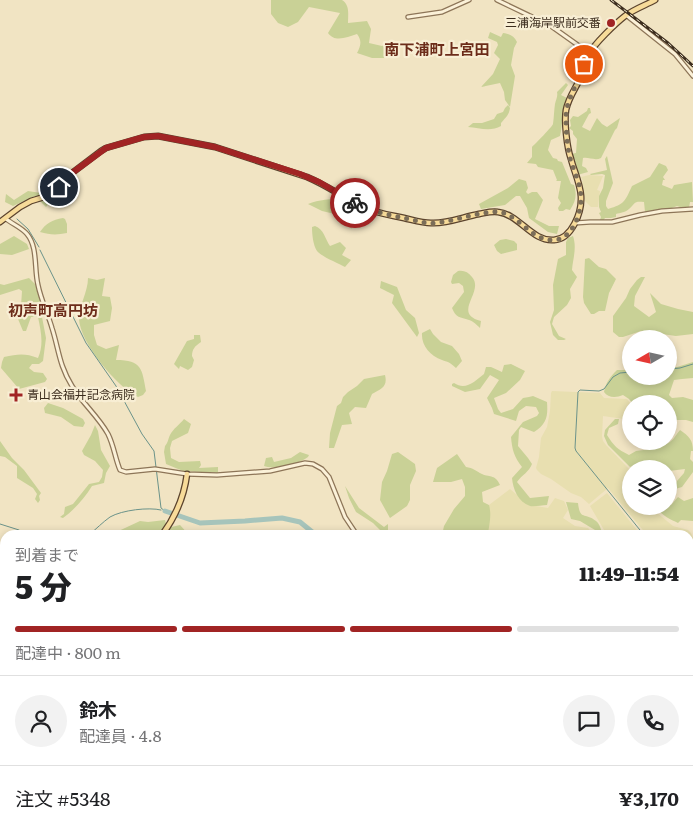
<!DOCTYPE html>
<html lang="ja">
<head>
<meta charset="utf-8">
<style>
	body { margin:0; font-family:Literata,"Noto Sans JP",serif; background:#f2f2f2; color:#202124; height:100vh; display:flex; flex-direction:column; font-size:19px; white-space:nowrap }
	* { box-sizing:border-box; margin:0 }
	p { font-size:16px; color:#757577 }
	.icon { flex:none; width:28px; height:28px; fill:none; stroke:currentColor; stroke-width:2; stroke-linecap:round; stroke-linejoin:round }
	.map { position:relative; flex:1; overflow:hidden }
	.drawer { position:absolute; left:0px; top:530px; width:694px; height:310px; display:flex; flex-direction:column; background:#fff; border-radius:15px 15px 0 0; box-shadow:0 2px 8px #0003 }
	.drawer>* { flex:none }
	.needle { width:32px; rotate:261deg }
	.buttons { position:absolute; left:622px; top:330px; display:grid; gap:10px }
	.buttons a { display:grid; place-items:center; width:55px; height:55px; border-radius:50%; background:#fff; box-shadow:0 2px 8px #0003; font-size:25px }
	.pin { position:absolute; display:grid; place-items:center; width:42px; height:42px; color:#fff; margin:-21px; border:2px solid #fff; border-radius:50%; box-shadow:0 1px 5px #0007 }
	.courier { position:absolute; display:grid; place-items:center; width:50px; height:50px; margin:-25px; border:4px solid #a12424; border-radius:50%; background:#fff; color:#222; box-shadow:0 1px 6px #0007 }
	.summary em { font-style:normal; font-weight:800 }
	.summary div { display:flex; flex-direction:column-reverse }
	.summary { display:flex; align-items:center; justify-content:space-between; height:85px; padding:0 15px }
	h1 { font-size:32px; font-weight:800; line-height:38px }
	.bar { display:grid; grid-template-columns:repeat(4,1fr); gap:8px 5px; align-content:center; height:60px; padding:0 15px }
	.bar i { height:6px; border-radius:4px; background:#e0e0e0 }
	.bar .selected { background:#a12424 }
	.bar p { grid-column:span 4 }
	.line { display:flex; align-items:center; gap:12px; padding:0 15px; border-top:1px solid #e0e0e0 }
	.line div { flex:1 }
	.round { display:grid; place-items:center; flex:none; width:52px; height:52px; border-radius:26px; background:#f2f2f2 }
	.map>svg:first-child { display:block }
	.farmland { fill:#e8dfb0 }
	.green { fill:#c9d196 }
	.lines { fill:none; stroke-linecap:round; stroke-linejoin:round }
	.stream { stroke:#6b938a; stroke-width:1 }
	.river { stroke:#a6c4bb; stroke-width:5 }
	.minor-casing { stroke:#8d7558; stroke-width:5.5 }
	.major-casing { stroke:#5b432d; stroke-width:7 }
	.minor { stroke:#fbf1d8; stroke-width:3 }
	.major { stroke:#f7db99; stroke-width:4.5 }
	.rail-casing { stroke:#3c2d1e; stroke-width:3 }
	.rail { stroke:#f8eed4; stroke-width:1; stroke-dasharray:4; stroke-linecap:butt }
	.done { stroke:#7b6d58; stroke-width:5; stroke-dasharray:0 9 }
	.route { stroke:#a12424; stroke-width:6 }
	.poi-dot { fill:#a12424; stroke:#f8eed4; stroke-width:2 }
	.labels { text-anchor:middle; stroke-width:4.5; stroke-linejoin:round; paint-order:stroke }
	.poi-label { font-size:12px; fill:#3c2d1e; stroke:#f8eed4; text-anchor:end }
	.quarter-label { font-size:15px; font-weight:bold; fill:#6c2c1a; stroke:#f8eed4 }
</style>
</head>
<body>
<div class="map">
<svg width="693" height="840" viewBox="0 0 693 840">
	<rect width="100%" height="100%" fill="#f1e4c3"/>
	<path class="farmland" d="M589,175L603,176L597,190L600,191L598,207H591L585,201L581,182L583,181L581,177Z
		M552,391L600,393L604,398L627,399L631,404V420L603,416L602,436L603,441L606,445L631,471V506H652L656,512L673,526L688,530L691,533L693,538V576L689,575V535H647L608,488L589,504L581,497L571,493L551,479L541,474L537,470L536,468L539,457L541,438L547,427L550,411L551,393Z
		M510,489L530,506H536L548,508L555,498L564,501L568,510L563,518L575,526L588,528L594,535H488L489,505Z
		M607,493L641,535H607L590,506Z
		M691,674H693V762L689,760V679Z
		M429,835H495L493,840H426Z
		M497,835H639L638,840H496Z"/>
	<path class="green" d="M271,0H342C350,5 348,14 348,23L367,21L371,29L369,43L382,46L390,42V49L392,54L389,58H372L357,53C361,45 362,41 357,34C347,37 335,43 328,33L340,13L309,7L298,22L288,27L278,23L271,14Z
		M490,32L501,37L503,33C510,34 514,36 517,42L514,48L511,65L515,76L510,107L505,100L504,92L500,83L481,87L493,74L500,59L494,53L498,45L497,42L488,38Z
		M566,83L568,85L561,95L567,98C562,111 563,124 560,136L551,140L548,150L553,158L557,159L558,161L562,162L571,184L574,185C577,195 576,201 570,210L566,209L563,211H559L558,208L561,203L558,198L561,181H556L557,180L553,170L538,167L536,164L527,163L532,157V147C536,143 552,127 553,124C554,117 554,110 555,104C556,99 558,97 557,92Z
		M508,105L510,108C509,115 506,117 501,123V126C491,132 479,128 468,127L473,123H482L494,119L497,114L503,112L505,108Z
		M588,108H590L591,113L589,114L582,127L590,131L597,118L602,124L607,127L620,118L617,128L615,130L601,158C595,161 589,157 583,158L582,166L586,168L588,172L577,175L570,154L576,153L577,139L573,134V131L569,128L571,126L570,120L573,116L578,117L587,111Z
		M607,156L613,183L606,201V206L608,209C625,204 625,201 632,186L650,177L659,163L666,166L668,170L663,177L665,180H663L662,185L672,189L674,185L692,182L693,202H690L689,208H683L677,206L669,209L645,212L644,202C633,201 636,203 629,209C626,212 620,213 616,214V217L611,218H605L603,221L600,220L601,217L599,213L601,212L599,207V196L603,188L605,175L602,174L591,175L590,174L607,170L605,159Z
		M519,179L526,181L528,188L526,192L528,194L532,192H537L543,200L535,219L549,226H559L557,234L548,232L529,218L527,208L520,196H516L505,205L481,209L479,204L508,188Z
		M28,191L47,194L49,196L50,202L46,207L35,196L13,206L5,202L6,194L14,200Z
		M342,197L343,206L352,229L339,215L322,211L308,204C319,199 331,200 342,197Z
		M63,218L65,219L67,224V233C57,235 50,235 40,232C46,223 52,220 63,218Z
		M315,226C324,229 325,239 330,246L340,242L346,248L342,255L351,260L345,267C338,263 322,257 317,251C313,245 312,234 312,227Z
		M14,236L27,244L29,249L12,255L0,254V244Z
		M573,236C577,248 573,258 572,270L577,277L570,289L571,298L567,305L554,317L552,324L559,336L566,339L564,340H558L553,335L550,322L554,310L553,285L558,259L566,255V242L568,238Z
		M506,239L514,241L517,244V250L501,254L497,251L494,245L500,240Z
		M589,258L599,267L606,269L616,279L609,293L605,311H599L594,314H591L584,303L583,297L585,259Z
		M458,271C464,270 468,272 472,277C485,292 451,313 481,321L480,328C477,325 473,321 469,320C460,317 456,318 452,308L464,292L463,286L459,283L452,284L451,282L453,275Z
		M641,277H645L635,296L634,306L649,317L656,312L650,293L661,304L678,309L693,312V334L676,336L641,331L623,337H619L613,332V316L626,298L630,289L637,280Z
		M29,278L35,284L47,316L42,317L46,338L43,361L39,364H32L29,368L34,372L43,373L47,379L45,382L19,389L1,368L2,362L4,357C18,354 25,353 38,358C44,344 41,332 38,317H31L26,331H23L18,319V310L21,306L22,291L19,289L0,295V284L4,285Z
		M88,278L97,280L105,278L102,296L110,297L112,308L110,321L94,325V335L97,345L106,349L119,345L116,360C142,360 142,369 146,391L143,395L138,397C117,387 80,343 79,319C79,305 88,292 88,278Z
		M381,281L397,287L406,310L415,318L419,333L417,337L392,303L394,295L380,288Z
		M430,329L433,334L441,342L452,346L459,354L462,361L456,368C448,361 450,363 442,360C430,356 421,345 422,333Z
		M194,335H200L201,342C195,346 192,349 192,356L194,360L192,367L188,370L180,366L179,369L174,364L187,341L194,339Z
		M693,362V378L682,379L674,380L669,395L672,398L683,397L693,400V422L686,420H669V404H633L629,399L623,395C616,398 608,398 604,392C606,382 610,377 617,370H631V376H669V367H677Z
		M511,364L525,371L520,380L506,393L494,398L498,409L501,413L513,409L523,398L529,397L533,396L547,402C548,416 547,424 534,432L521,427L519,430L518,446L528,458L532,464C529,472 522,475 517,482L530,498L549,496L547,505C542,505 534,507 530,506C518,502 513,489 512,478L522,467C514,457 512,449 511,437L523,422L537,416L539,413L536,407L526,406L519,411L516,421L494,414L492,408L487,398L499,380L490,375L480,389L465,392L452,386V384L454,383C466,391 475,381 484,374L486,367H491L502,372L504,365Z
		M385,375C388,387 381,389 372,394L366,408L355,407L349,413L352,424L342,425L334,448H329L330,433L337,406L341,403L343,397L348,392L357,386L364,379Z
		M48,403L63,408L83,419L85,423L83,427L74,426L61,417L45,413L44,408Z
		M184,419L191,424L188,433L172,441L170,448L171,458L179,462L200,461L201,465L199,468L218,467V473L183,471L166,464L164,452L165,446C168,443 168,439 170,435C173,429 180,424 184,419Z
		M615,419H619L618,424L609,428L607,435C614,446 617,449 629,455L636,451L651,449L652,442L649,441H659L664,445C674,441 674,437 680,430C689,436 693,440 693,451H691L690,459L693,462V472L682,487L672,490L677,481L684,473L685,469L669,471V469H657L655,463C647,460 638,463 630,467L608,445L604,436L605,430Z
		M95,425L98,431L101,450L110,466L106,473L104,483L92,486C84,499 75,509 63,518L60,517L64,514L65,507L73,504L89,484L99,482L102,477L103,470L95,461L84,455L82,451L91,435Z
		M0,441L12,458L24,470L41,493L39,496L40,500L38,503L35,499L37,494L33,488L17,478V466L5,457L0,456Z
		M300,452L309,455L308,457C299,464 274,470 264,466L266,458L272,457L274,462L291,458Z
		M398,452L415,464L416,471L410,485V500L407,506L390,518L380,500L382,482L387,471L392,454Z
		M457,454L466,467C473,468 476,471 482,474C491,478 495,474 500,485L482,492L483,502L489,505C492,516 489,524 488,535H442L444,526L454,509L465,496V487L462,479L451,482H433L437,468Z
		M345,486L359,508L384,527L388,524V530L393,535H385L373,523L356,512L349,498Z
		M678,497L684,501L693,498V521L681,520L678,523C670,519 660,515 656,506H669V503L671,505Z
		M566,502L578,503C580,521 585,512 596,521C600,524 601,530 603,535H597L595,530L580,521L571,519Z
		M165,520L167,528L180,525L189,535H166L164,530H141L127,535H110L140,521L148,522Z"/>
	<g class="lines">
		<path class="stream" d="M17,219L28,229L39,247
			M40,250L86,343L116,386L142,434L154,451L161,508L165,511
			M669,369L680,368L693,364
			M631,372L620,373L613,377L604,389L599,391L580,390L578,392L575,448L576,451L644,535
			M0,524L19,530
			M22,532L28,535
			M89,535C96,529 103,522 110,517C122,510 149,507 161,510
			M689,576L693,577"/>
		<path class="river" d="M165,511L200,523L245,521L282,518L300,522L316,535
			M667,835L671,840"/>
		<g class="minor-casing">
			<path id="minor" d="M497,0L551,26L589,53
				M626,15L675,54L693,76
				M408,17L442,12L469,0
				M5,218C12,224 21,227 27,234C38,247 34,269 38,285C41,300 48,314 52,328C59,350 59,365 72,386C82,403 98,416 108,434C114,446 115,458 120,470L126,472L155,469L187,474L217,475L270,471L305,463L313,464L322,469L329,477L345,517L357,535
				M575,223L590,222H612L640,215L662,211L693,209
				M689,763L693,764"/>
		</g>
		<g class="major-casing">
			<path id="major" d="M0,222L20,207L31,201L44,197L53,192L72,173L101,151L106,148L144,137L158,136L215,147L307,177C326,185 343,197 361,206C374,213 390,215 404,218C413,220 422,223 431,223C447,224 463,217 479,214C485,213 491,211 498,212C519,214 532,242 554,240C572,239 582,212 581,196C580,183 574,171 571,159C567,148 564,122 566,110C568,99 575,89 580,79C583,71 585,62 589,54C594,44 616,23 625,16C634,9 646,5 655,0
				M162,535C176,516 184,498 187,474
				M0,679L5,676"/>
		</g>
		<use href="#minor" class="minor"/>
		<use href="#major" class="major"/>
		<g class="rail-casing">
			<path id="rail" d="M611,0L668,43L693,66"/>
		</g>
		<use href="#rail" class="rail"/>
	</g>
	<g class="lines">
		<path class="done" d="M355,203C371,212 391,215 409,219C418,221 426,224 435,223C454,221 472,214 491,212C515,208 528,239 551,240C571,242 581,215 581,199C581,185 574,171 570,158C567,146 566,130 566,117C566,98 580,82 584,64"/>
		<path class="route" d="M59,187L72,173L106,148L144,137L158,136L215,147L300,174L319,182L355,203"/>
	</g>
	<g class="poi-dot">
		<circle cx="611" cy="23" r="5"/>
		<path d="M13.5 387.5h5v5h5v5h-5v5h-5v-5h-5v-5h5z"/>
	</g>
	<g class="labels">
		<g class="poi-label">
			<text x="601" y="27">三浦海岸駅前交番</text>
			<text x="27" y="399" text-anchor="start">青山会福井記念病院</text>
		</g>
		<g class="quarter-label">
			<text x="437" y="55">南下浦町上宮田</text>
			<text x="53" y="316">初声町高円坊</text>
		</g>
	</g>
</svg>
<div class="buttons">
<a><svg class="needle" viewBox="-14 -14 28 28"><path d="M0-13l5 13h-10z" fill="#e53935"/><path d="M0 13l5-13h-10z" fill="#757577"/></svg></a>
<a><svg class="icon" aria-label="locate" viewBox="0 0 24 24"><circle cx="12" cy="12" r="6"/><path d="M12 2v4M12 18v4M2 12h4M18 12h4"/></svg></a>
<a><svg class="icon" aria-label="layers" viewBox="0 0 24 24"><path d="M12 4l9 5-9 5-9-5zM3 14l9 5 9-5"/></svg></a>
</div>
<div class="pin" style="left:584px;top:64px;background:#ea580c"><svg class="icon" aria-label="bag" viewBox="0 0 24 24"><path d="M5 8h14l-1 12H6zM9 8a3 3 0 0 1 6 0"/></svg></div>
<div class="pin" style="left:59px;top:187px;background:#1f2937"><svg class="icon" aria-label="home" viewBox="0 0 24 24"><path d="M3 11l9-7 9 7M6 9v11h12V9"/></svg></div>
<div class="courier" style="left:355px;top:203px"><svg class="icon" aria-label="bike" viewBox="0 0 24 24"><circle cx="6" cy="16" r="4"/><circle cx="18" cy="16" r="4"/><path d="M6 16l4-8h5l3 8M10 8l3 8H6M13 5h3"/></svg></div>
<section class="drawer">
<div class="summary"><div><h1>5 分</h1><p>到着まで</p></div><em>11:49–11:54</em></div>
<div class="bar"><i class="selected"></i><i class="selected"></i><i class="selected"></i><i></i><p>配達中 · 800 m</p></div>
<div class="line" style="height:90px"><a class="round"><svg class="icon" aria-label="person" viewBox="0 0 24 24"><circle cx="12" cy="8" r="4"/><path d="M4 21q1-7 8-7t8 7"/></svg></a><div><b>鈴木</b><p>配達員 · 4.8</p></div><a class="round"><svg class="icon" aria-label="chat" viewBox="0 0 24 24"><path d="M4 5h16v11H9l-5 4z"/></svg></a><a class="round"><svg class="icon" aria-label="phone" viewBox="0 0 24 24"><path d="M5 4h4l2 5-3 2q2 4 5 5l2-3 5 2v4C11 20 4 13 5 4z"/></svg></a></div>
<div class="line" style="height:65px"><div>注文 #5348</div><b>¥3,170</b></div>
</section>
</div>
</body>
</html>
